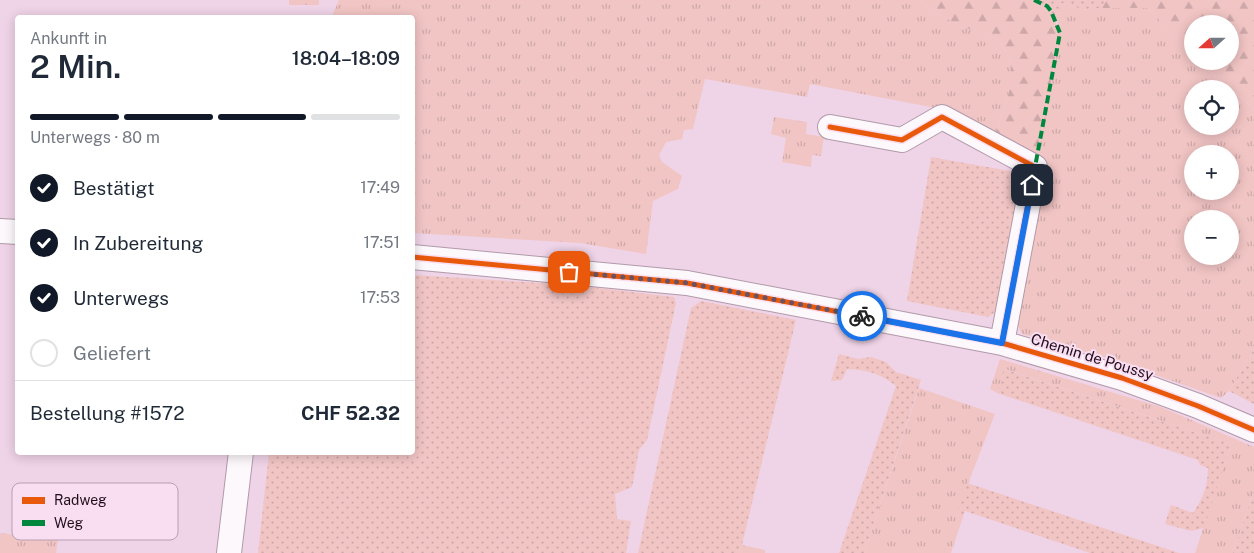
<!DOCTYPE html>
<html lang="de">
<head>
<meta charset="utf-8">
<style>
	body { margin:0; font-family:"Public Sans",sans-serif; background:#f6f6f7; color:#1f2937; height:100vh; display:flex; flex-direction:column; font-size:19px; white-space:nowrap }
	* { box-sizing:border-box; margin:0 }
	p { font-size:16px; color:#747a83 }
	.icon { flex:none; width:28px; height:28px; fill:none; stroke:currentColor; stroke-width:2; stroke-linecap:round; stroke-linejoin:round }
	.map { position:relative; flex:1; overflow:hidden }
	.sheet { position:absolute; left:15px; top:15px; width:400px; height:440px; display:flex; flex-direction:column; background:#fff; border-radius:5px; box-shadow:0 2px 12px #0003 }
	.sheet>* { flex:none }
	.needle { width:32px; rotate:249deg }
	.controls { position:absolute; left:1184px; top:15px; display:grid; gap:10px }
	.controls a { display:grid; place-items:center; width:55px; height:55px; border-radius:50%; background:#fff; box-shadow:0 2px 12px #0003; font-size:25px }
	.pin { position:absolute; display:grid; place-items:center; width:42px; height:42px; color:#fff; margin:-21px; border-radius:10px; box-shadow:0 2px 8px #0006 }
	.courier { position:absolute; display:grid; place-items:center; width:50px; height:50px; margin:-25px; border:4px solid #1a73e8; border-radius:50%; background:#fff; color:#222; box-shadow:0 1px 6px #0007 }
	.head em { font-style:normal; font-weight:600 }
	.head div { display:flex; flex-direction:column-reverse }
	.head { display:flex; align-items:center; justify-content:space-between; height:85px; padding:0 15px }
	h1 { font-size:32px; font-weight:600; line-height:38px }
	.bar { display:grid; grid-template-columns:repeat(4,1fr); gap:8px 5px; align-content:center; height:60px; padding:0 15px }
	.bar i { height:6px; border-radius:4px; background:#e0e1e3 }
	.bar .current { background:#111827 }
	.bar p { grid-column:span 4 }
	.line { display:flex; align-items:center; gap:12px; padding:0 15px; border-top:1px solid #e0e1e3 }
	.line div { flex:1 }
	ol { padding:0 15px; list-style:none }
	li { display:flex; align-items:center; gap:15px; height:55px }
	li p { margin-inline-start:auto }
	li .icon { padding:5px; border-radius:50%; background:#111827; color:#fff; stroke-width:4 }
	li:last-child { color:#747a83 }
	li i { width:28px; height:28px; border:2px solid #e0e1e3; border-radius:50% }
	.map>svg:first-child { display:block }
	.grass { fill:url(#grass-tufts); fill-rule:evenodd }
	.forest { fill:url(#forest-firs) }
	.garden { fill:url(#garden-dots) }
	.lines { fill:none; stroke-linecap:round; stroke-linejoin:round }
	.street-casing { stroke:#b19aaa; stroke-width:26 }
	.street { stroke:#fdf8fb; stroke-width:24 }
	.quiet { stroke:#00873e; stroke-width:4; stroke-dasharray:8 4; stroke-linecap:butt }
	.cycleway-casing { stroke:#f8def0; stroke-width:8 }
	.cycleway { stroke:#e8590c; stroke-width:5 }
	.done { stroke:#6a5264; stroke-width:5; stroke-dasharray:0 9 }
	.route { stroke:#1a73e8; stroke-width:6 }
	.labels { text-anchor:middle; stroke-width:4; stroke-linejoin:round; paint-order:stroke }
	.street-label { font-size:15px; fill:#220d1d; stroke:#f8def0 }
	.key { fill:#f8def0; stroke:#b89fb1; stroke-width:1 }
	.key-label { font-size:14px; fill:#220d1d }
</style>
</head>
<body>
<div class="map">
<svg width="1254" height="553" viewBox="0 0 1254 553">
	<defs>
		<pattern id="grass-tufts" width="24" height="20" patternUnits="userSpaceOnUse" patternTransform="scale(1.25)"><rect width="24" height="20" fill="#f1c5c4"/><path d="M3 7l-1-3M5 7V3M7 7l1-3M15 17l-1-3M17 17v-4M19 17l1-3" fill="none" stroke="#cea8a8"/></pattern>
		<pattern id="forest-firs" width="22" height="20" patternUnits="userSpaceOnUse" patternTransform="scale(1.25)"><rect width="22" height="20" fill="#f1c5c4"/><path d="M5 1l3.5 6h-7zM16 11l3.5 6h-7z" fill="#cea8a8"/></pattern>
		<pattern id="garden-dots" width="8" height="8" patternUnits="userSpaceOnUse" patternTransform="scale(1.25)"><rect width="8" height="8" fill="#f1c5c4"/><path d="M2 2h.1M6 6h.1" fill="none" stroke="#cea8a8" stroke-width="1.8" stroke-linecap="round"/></pattern>
	</defs>
	<rect width="100%" height="100%" fill="#efd3e7"/>
	<path class="grass" d="M289,0H319V5H289Z
		M339,0H920L931,10L960,26L995,37L1006,51L1011,64V85L995,138L941,109L810,84L807,97L705,79L693,129L684,130L682,139L666,142L659,155L662,162L682,176L678,189L653,201L646,254L580,243L413,233L412,18H331Z
		M1062,3L1085,10L1102,8H1148L1192,55V61H1198L1230,89H1192V126H1230V89L1254,109V349L1229,391L1221,398L1104,357L1022,334L1016,322L1035,167L1058,45L1059,26L1055,17ZM1192,154H1230V191H1192ZM1192,219H1230V256H1192Z
		M774,117L807,122L806,134L824,137L821,156L812,155L811,167L782,162L786,138L771,134Z
		M1000,359L1161,407L1254,447V490L1233,553H1195L1231,444L1005,369L997,393L990,389Z
		M919,388L995,414L956,515L963,517L951,553H864Z
		M0,533L58,540L56,553H0Z
		M742,545L765,550V553H740Z"/>
	<path class="forest" d="M920,0H1034L1047,6L1051,11L1060,33L1035,167L995,138L1011,85V64L1006,51L995,37L960,26L931,10Z
		M1105,0H1254V109L1198,61H1230V24H1192V55L1148,8H1102Z"/>
	<path class="garden" d="M1034,0H1105L1102,8L1085,10L1062,3L1055,17L1047,6Z
		M931,157L1027,174L1002,307L988,317L907,301Z
		M413,275L573,285L674,297L676,303L647,440L639,450L632,487L615,494L617,519L631,521L626,553H258L269,453L412,452Z
		M701,301L796,320L740,553H638L691,308Z
		M1254,349V404L1229,391Z
		M839,354L858,359L871,357L886,362L896,372L921,380L864,553H839L896,386C880,373 867,370 847,369L842,380L831,381Z
		M1004,369L1231,444L1204,528L1191,531L1165,524L1171,505L1193,513C1203,498 1208,486 1208,468L1200,465L1198,460L997,393Z
		M967,483L1179,553H1090L965,511L963,517L956,515Z
		M1254,490V553H1233Z"/>
	<g class="lines">
		<g class="street-casing">
			<path id="street" d="M830,127L902,140L942,117L1035,167L1002,343
				M0,231L18,232
				M412,257L687,283L1002,343L1122,378L1198,406L1254,430
				M229,553L241,452"/>
		</g>
		<use href="#street" class="street"/>
		<path class="quiet" d="M1034,0L1047,6L1051,11L1060,33L1035,167"/>
		<g class="cycleway-casing">
			<path id="cycleway" d="M830,127L902,140L942,117L1035,167L1002,343
				M412,257L687,283L1002,343L1122,378L1198,406L1254,430"/>
		</g>
		<use href="#cycleway" class="cycleway"/>
	</g>
	<g class="lines">
		<path class="done" d="M569,272L687,283L862,316"/>
		<path class="route" d="M862,316L1002,343L1032,185"/>
	</g>
	<g class="labels">
		<g class="street-label">
			<text transform="translate(1092 357) rotate(17)" y="5">Chemin de Poussy</text>
		</g>
	</g>
	<rect x="12" y="483" width="166" height="57" rx="8" class="key"/>
	<rect x="22" y="497" width="23" height="7" fill="#e8590c"/>
	<rect x="22" y="520" width="23" height="6" fill="#00873e"/>
	<g class="key-label">
		<text x="54" y="505">Radweg</text>
		<text x="54" y="528">Weg</text>
	</g>
</svg>
<div class="controls">
<a><svg class="needle" viewBox="-14 -14 28 28"><path d="M0-13l5 13h-10z" fill="#e53935"/><path d="M0 13l5-13h-10z" fill="#747a83"/></svg></a>
<a><svg class="icon" aria-label="locate" viewBox="0 0 24 24"><circle cx="12" cy="12" r="6"/><path d="M12 2v4M12 18v4M2 12h4M18 12h4"/></svg></a>
<a>+</a>
<a>−</a>
</div>
<div class="pin" style="left:569px;top:272px;background:#ea580c"><svg class="icon" aria-label="bag" viewBox="0 0 24 24"><path d="M5 8h14l-1 12H6zM9 8a3 3 0 0 1 6 0"/></svg></div>
<div class="pin" style="left:1032px;top:185px;background:#1f2937"><svg class="icon" aria-label="home" viewBox="0 0 24 24"><path d="M3 11l9-7 9 7M6 9v11h12V9"/></svg></div>
<div class="courier" style="left:862px;top:316px"><svg class="icon" aria-label="bike" viewBox="0 0 24 24"><circle cx="6" cy="16" r="4"/><circle cx="18" cy="16" r="4"/><path d="M6 16l4-8h5l3 8M10 8l3 8H6M13 5h3"/></svg></div>
<section class="sheet">
<div class="head"><div><h1>2 Min.</h1><p>Ankunft in</p></div><em>18:04–18:09</em></div>
<div class="bar"><i class="current"></i><i class="current"></i><i class="current"></i><i></i><p>Unterwegs · 80 m</p></div>
<ol>
<li><svg class="icon" aria-label="check" viewBox="0 0 24 24"><path d="M5 12l5 5 9-10"/></svg>Bestätigt<p>17:49</p></li>
<li><svg class="icon" aria-label="check" viewBox="0 0 24 24"><path d="M5 12l5 5 9-10"/></svg>In Zubereitung<p>17:51</p></li>
<li><svg class="icon" aria-label="check" viewBox="0 0 24 24"><path d="M5 12l5 5 9-10"/></svg>Unterwegs<p>17:53</p></li>
<li><i></i>Geliefert</li>
</ol>
<div class="line" style="height:65px"><div>Bestellung #1572</div><b>CHF 52.32</b></div>
</section>
</div>
</body>
</html>
